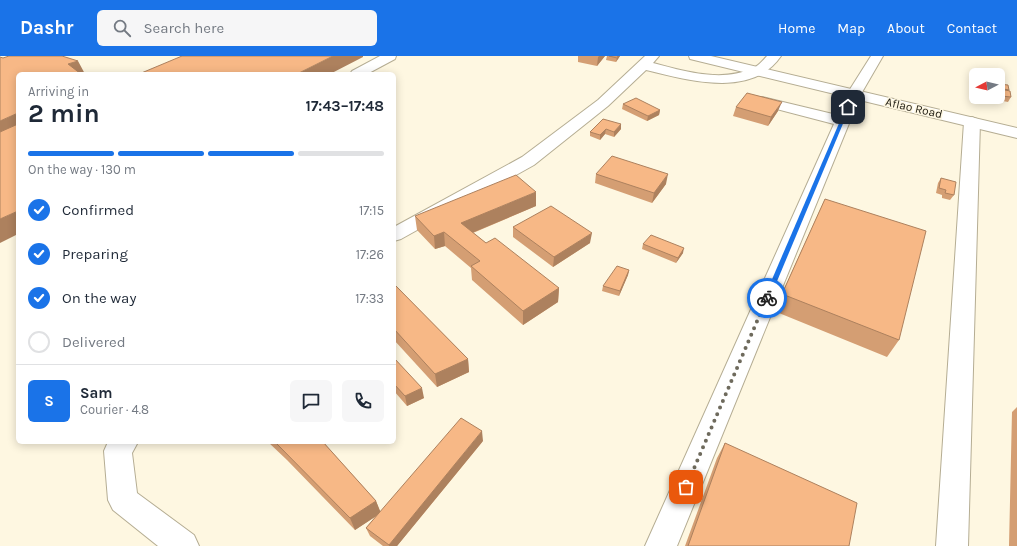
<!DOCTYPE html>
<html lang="en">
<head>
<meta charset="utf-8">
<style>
	body { margin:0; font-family:Karla,sans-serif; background:#f6f6f7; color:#1f2937; height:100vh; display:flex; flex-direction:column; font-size:15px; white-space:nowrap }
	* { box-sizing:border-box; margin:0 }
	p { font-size:13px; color:#747a83 }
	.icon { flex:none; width:22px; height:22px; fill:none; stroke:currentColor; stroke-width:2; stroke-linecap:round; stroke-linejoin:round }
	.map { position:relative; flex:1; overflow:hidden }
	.drawer { position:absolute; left:16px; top:16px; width:380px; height:372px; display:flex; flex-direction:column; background:#fff; border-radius:6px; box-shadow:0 2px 10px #0003 }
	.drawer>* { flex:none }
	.needle { width:26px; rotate:263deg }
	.fabs { position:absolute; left:969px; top:12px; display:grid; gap:8px }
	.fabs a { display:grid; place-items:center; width:36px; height:36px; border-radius:6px; background:#fff; box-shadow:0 2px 10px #0003; font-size:20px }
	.pin { position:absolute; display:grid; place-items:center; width:34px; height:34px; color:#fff; margin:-17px; border-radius:8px; box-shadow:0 2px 6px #0006 }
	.courier { position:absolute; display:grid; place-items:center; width:40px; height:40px; margin:-20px; border:3px solid #1a73e8; border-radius:50%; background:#fff; color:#222; box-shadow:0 1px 5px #0007 }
	.summary em { font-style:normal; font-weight:700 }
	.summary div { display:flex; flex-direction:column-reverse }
	.summary { display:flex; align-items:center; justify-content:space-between; height:68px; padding:0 12px }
	h1 { font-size:26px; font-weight:700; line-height:30px }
	.bar { display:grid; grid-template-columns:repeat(4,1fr); gap:6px 4px; align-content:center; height:48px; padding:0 12px }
	.bar i { height:5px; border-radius:3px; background:#e0e1e3 }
	.bar .on { background:#1a73e8 }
	.bar p { grid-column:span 4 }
	.line { display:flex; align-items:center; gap:10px; padding:0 12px; border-top:1px solid #e0e1e3 }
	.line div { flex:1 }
	.round { display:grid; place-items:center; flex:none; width:42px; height:42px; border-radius:6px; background:#f6f6f7 }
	ol { padding:0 12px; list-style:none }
	li { display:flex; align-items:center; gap:12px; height:44px }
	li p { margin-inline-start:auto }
	li .icon { padding:4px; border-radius:50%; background:#1a73e8; color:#fff; stroke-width:4 }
	li:last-child { color:#747a83 }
	li i { width:22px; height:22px; border:2px solid #e0e1e3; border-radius:50% }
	header { display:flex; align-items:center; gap:24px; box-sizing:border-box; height:56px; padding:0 20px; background:#1a73e8; color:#fff }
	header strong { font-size:19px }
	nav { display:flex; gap:22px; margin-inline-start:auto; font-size:14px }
	.search { width:280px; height:36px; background:#f6f6f7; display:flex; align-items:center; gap:10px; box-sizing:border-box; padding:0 14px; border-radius:6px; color:#747a83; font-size:15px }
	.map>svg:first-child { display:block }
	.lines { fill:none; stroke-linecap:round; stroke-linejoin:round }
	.minor-casing { stroke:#b5ad93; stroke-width:2 }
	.highway-casing { stroke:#b5ad93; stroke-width:2 }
	.minor { fill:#fff; fill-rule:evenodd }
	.highway { fill:#fff; fill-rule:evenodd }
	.wall { fill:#d49e73 }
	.shaded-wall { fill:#ad815e }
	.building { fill:#f7b886; stroke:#ad815e }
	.route { fill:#1a73e8 }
	.done { stroke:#6e6a5c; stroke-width:4; stroke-dasharray:0 7.2 }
	.labels { text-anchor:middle; stroke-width:3; stroke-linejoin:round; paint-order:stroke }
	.far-street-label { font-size:12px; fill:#211e14; stroke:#fef7e1 }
</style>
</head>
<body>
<header>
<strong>Dashr</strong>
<div class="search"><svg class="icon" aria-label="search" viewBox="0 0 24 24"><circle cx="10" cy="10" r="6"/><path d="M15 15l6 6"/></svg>Search here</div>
<nav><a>Home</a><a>Map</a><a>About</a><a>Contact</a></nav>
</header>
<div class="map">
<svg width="1017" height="490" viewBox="0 0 1017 490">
	<rect width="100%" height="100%" fill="#fef7e1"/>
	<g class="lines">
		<g class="minor-casing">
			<path id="minor" d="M380,0H396L395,3L367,18H350L352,15Z
				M645,0H659L653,7C684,15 722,27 753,12C759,10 763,4 767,0H781C752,43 688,24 646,14L608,50L534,109L401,183L394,185V171L522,101L598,44Z
				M871,0H883L861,38L677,490H645L834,68L757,48L755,45L757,42L762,41L837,59L847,38Z
				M972,61L977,63L980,66L968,490H936L964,66L967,63Z
				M108,386H138L132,397L137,437L194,479L199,490H158L113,454L108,444L104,395Z"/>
		</g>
		<g class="highway-casing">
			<path id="highway" d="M689,0H711L1017,72V82L690,3Z"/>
		</g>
		<use href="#minor" class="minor"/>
		<use href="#highway" class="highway"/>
	</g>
	<path class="wall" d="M578,0H605L597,10L578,6Z
		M607,0H620L616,6L606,4Z
		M999,28L1009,34L1008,35L1011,41L1008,46L998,44V29Z
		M976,39V41H985L982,46L973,43Z
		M623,48L660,54L659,59L647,65L622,53Z
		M736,51L778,55L768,70L733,60Z
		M603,63L621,73L614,81L605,78L600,84L590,80V76Z
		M596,118L666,128L652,147L595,127Z
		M941,122L954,139L950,144L942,142V139L936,137L938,127Z
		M825,143L899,284L887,301L774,255Z
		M536,150L473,177L486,187L559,232L558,246L523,269L472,224L471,212L445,190L435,193L417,174L415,160Z
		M513,171L590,187L553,211L513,181Z
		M643,188L683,197L676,207L642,193Z
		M629,214L628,219L619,240L602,235L603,230Z
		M394,228L468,303L469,316L437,331L394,284Z
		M394,302L424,342L407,350L394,335Z
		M1017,351V490H1009L1012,356Z
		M483,385L397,490H383L370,480L366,472L376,460L355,474L287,404L268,386H323L376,445L380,456Z
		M725,387L849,490H685L717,402Z"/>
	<path class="shaded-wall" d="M333,0H363V1L330,18H297Z
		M599,0H605L597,10L598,1Z
		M618,0H620L616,6L617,2Z
		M78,5L85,18H73L68,8Z
		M782,46L778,55L768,70L771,61Z
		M660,54L659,59L647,65L648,60Z
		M18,57V77L0,78V65Z
		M621,68V73L614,81V76Z
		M606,73L605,78L600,84V79Z
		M668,118L666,128L652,147L654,137Z
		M536,136V150L462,181L461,167Z
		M18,155V178L0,187V163Z
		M444,176L445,190L435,193L434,180Z
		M592,177L590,187L553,211L554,201Z
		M684,192L683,197L676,207L678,202Z
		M629,214L628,219L619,240L620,235Z
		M559,232L558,246L523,269V255Z
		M468,303L469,316L437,331L435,318Z
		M422,332L424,342L407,350L405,340Z
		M394,349L396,357L394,359Z
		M482,375L483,385L397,490H389V489Z
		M376,445L381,457L355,474L350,462Z"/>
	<path class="building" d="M9,0H62L78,5L68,8L81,18H18V57L0,65V1L3,2Z
		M182,0H333L297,18H139Z
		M609,0H618L617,2Z
		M999,28L1008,29L1009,34L999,32Z
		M1000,33L1010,35L1011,41L1001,40Z
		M747,37L782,46L771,61L736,51Z
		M636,42L660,54L648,60L623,48Z
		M603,63L621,68L614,76L606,73L600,79L590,76Z
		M18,68V155L0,163V76Z
		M612,100L668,118L654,137L596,118Z
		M516,119L536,136L461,167L486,187L495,182L559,232L523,255L471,210L480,205L444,176L434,180L415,160Z
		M941,122L956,126L954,139L945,137L946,134L939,132Z
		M825,143L926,175L899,284L782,238Z
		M551,150L592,177L554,201L513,171Z
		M651,179L684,192L678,202L643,188Z
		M617,210L629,214L620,235L603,230Z
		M394,228L468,303L435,318L394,273Z
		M394,302L422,332L405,340L394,328Z
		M461,362L482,375L389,489L366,472Z
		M275,386H323L376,445L350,462Z
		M725,387L857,447L849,490H688Z"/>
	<path class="route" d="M848,50L850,51L770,242L769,243H764V242L846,51Z"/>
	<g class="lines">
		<path class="done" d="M686,431L767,242"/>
	</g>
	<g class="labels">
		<g class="far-street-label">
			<text transform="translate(914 52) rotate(13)" y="4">Aflao Road</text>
		</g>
	</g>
</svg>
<div class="fabs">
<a><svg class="needle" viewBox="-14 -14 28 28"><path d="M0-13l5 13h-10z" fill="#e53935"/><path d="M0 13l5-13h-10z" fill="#747a83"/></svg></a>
</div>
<div class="pin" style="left:686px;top:431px;background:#ea580c"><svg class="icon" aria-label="bag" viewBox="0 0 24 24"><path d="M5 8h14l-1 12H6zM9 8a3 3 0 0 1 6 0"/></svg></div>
<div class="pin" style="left:848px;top:51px;background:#1f2937"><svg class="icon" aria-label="home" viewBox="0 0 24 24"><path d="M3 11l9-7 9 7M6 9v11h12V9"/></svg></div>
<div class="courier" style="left:767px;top:242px"><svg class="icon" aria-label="bike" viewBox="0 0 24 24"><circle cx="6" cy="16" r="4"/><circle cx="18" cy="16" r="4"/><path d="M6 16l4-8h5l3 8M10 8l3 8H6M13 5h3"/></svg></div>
<section class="drawer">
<div class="summary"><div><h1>2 min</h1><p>Arriving in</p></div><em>17:43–17:48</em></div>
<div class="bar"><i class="on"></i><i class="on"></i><i class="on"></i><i></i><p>On the way · 130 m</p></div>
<ol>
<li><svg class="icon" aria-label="check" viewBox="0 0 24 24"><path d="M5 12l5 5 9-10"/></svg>Confirmed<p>17:15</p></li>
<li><svg class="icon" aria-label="check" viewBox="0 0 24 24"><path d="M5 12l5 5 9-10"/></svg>Preparing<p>17:26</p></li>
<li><svg class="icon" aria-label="check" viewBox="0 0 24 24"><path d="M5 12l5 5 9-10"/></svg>On the way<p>17:33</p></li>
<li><i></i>Delivered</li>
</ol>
<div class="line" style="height:72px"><b class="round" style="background:#1a73e8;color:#fff">S</b><div><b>Sam</b><p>Courier · 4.8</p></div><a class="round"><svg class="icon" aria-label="chat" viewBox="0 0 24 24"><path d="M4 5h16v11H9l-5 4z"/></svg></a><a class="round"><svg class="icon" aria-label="phone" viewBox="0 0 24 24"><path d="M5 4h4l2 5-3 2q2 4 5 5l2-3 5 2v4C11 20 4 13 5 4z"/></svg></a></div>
</section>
</div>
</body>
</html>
